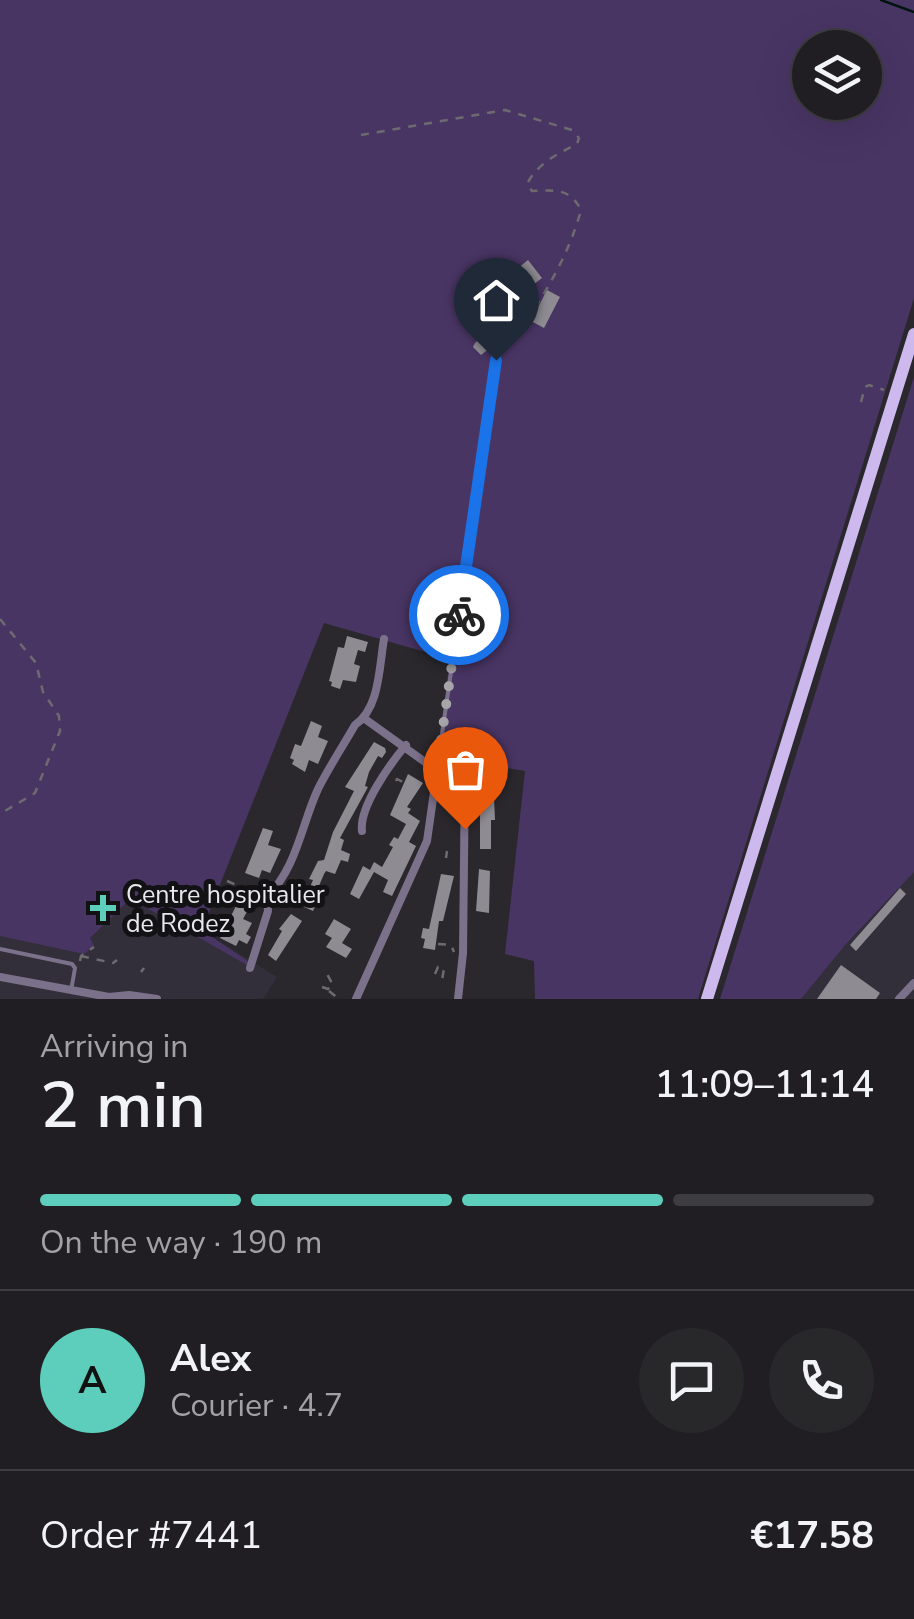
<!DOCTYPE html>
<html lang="en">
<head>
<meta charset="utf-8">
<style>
	body { margin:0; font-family:"Nunito Sans",sans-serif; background:#28272a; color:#f1f3f6; height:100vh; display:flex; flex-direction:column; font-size:38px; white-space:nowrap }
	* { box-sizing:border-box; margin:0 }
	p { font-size:32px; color:#a2a2a5 }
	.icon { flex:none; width:55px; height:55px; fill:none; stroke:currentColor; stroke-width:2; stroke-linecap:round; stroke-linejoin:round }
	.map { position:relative; height:999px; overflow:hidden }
	.side { display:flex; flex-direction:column; background:#201e22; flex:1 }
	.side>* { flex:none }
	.fabs { position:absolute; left:792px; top:30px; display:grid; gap:20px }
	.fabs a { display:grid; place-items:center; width:90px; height:90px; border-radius:50%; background:#201e22; box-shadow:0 10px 40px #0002,0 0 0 2px #3d3c40; font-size:50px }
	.pin { position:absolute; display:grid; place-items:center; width:85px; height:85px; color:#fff; margin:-102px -42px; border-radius:50% 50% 50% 0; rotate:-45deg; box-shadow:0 0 10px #0007 }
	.pin .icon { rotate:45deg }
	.courier { position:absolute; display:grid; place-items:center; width:100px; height:100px; margin:-50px; border:8px solid #1a73e8; border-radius:50%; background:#fff; color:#222; box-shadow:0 2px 12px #0007 }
	.summary em { font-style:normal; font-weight:600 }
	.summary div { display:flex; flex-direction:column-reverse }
	.summary { display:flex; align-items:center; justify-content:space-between; height:170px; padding:0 40px }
	h1 { font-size:65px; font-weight:600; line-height:75px }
	.bar { display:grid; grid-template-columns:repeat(4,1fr); gap:15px 10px; align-content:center; height:120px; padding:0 40px }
	.bar i { height:12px; border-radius:8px; background:#3d3c40 }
	.bar .active { background:#5ccebb }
	.bar p { grid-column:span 4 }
	.line { display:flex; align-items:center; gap:25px; padding:0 40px; border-top:2px solid #3d3c40 }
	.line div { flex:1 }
	.round { display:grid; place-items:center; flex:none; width:105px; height:105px; border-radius:52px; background:#28272a }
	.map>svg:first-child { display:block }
	.built { fill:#332f3a }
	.green { fill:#493564; fill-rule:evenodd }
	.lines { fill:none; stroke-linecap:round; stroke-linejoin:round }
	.stream { stroke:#001410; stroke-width:2.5 }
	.building { fill:#8e8c92 }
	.path { stroke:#6d6b70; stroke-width:2.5; stroke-dasharray:8 8; stroke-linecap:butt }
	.service { stroke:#7b718b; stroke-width:4 }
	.minor { stroke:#7b718b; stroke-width:8 }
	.primary { stroke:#ceb9ef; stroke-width:12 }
	.done { stroke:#a6a5a9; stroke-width:10; stroke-dasharray:0 18 }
	.route { stroke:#1a73e8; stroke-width:12 }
	.poi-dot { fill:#5ccebb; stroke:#121113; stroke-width:4 }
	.labels { text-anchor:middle; stroke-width:10; stroke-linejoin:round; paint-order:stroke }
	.poi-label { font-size:25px; fill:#e9e8ec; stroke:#121113; text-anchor:start }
</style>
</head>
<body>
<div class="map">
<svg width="914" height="999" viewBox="0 0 914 999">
	<rect width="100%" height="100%" fill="#2a282d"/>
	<path class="built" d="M25,822L277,977L263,999H0V916Z
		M914,872V999H801L846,944Z"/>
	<path class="green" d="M0,0H914V298L698,999H535L534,961L505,954L525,771L437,757L450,659L324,623L202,930L249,962L247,965L147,908L126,903L90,938L94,946L84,954L0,936ZM810,48H865V102H810Z
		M914,377V872L846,944L801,999H720Z"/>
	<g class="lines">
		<path class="stream" d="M881,0L914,12"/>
	</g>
	<path class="building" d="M528,260L542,278L521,294L507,277Z
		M547,290L560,297L544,328L531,321Z
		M512,308L524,321L481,355L473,347L475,343L486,332L484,330Z
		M347,636L368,642L365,652L358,650L354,664L360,666L356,682L343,680L340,689L331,686L332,682L329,681L338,647L344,648Z
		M311,721L322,726L318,737L328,741L318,764L309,760L305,772L292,764L294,760L290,758L295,744L301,746Z
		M374,742L385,748L386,752L382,758L378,756L369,772L365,786L368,787L340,838L344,840L341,850L350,854L348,862L341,860L335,874L326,871L324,874L318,888L322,890L313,911L302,906L313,880L309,879L318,861L324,860L333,832L354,791L345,787Z
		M408,774L423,783L407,807L411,809L408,813L420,821L409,842L416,846L392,896L383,892L388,880L374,872L359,899L350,894L363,866L370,870L374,862L382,867L393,847L389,845L394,837L398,839L406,824L390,815Z
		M480,775H493L495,820H491V849H480Z
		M263,828L273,831L268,845L281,849L270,873L262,870L259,878L245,873Z
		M479,869L490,871L489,913L476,911Z
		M441,874L454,876L443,921H439L435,950L423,948L425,939L421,938L423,928L429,929Z
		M900,888L906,894L856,951L850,945Z
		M239,900L250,906L243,919L252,923L246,934L251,937L247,944L239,940L236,946L220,938Z
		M291,914L302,921L276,961L268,955L282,931L279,929Z
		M334,919L351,929L342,943L352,949L346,958L326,947L332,938L325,934Z
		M841,965L880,993L876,999H817Z"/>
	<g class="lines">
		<path class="path" d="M361,135L505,110L572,130L579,138L577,144C557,154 537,164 527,184L532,191C555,190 570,188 581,210C567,262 534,314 500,355
			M861,402L865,387L869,385L884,390
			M0,619L36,663L43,692L59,716L60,731L35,793L0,814
			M396,781L397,779L403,782
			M446,858L447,851
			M227,881L261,895
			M438,944L451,945L454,952
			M81,956L113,963L117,960
			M80,961L81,956L94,947
			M141,972L144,968
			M435,974L438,967L444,968L442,981
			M322,987L328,989L333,985L326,972
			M329,991L339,999"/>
		<path class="service" d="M437,769L496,360
			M0,949L72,964L75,968L71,991"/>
		<path class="minor" d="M365,719L464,790
			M362,831C359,807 390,764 406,745
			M250,968L268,911L267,897C297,867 301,826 318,789C329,767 343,746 355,725C380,708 379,667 384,639
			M0,977L109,997L129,995L157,999
			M356,999L427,841L434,792L441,783L437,769
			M458,999L463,953L465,770
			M899,999L914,983"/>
		<path class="primary" d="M707,999L914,334"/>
	</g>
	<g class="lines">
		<path class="done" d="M459,615L437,769L464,790L465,829"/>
		<path class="route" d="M459,615L496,360"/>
	</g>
	<path class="poi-dot" d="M98 893h10v10h10v10h-10v10h-10v-10h-10v-10h10z"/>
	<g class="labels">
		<g class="poi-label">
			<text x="126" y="903">Centre hospitalier<tspan x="126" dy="29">de Rodez</tspan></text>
		</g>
	</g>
</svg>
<div class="fabs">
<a><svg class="icon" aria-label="layers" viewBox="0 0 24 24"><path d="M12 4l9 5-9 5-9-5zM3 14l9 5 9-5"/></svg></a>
</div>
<div class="pin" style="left:465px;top:829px;background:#ea580c"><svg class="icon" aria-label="bag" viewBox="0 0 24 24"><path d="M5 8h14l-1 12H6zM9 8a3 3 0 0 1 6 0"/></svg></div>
<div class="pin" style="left:496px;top:360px;background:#1f2937"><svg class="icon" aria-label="home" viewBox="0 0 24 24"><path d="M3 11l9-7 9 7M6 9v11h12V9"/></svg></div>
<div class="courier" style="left:459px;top:615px"><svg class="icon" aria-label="bike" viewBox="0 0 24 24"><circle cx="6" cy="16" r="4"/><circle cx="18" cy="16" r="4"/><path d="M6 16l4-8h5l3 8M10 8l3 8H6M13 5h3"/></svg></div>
</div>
<section class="side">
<div class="summary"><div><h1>2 min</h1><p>Arriving in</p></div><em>11:09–11:14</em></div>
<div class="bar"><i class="active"></i><i class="active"></i><i class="active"></i><i></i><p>On the way · 190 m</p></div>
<div class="line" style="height:180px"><b class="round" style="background:#5ccebb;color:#111">A</b><div><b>Alex</b><p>Courier · 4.7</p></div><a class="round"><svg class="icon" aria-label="chat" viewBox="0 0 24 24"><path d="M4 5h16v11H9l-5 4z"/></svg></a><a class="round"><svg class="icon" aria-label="phone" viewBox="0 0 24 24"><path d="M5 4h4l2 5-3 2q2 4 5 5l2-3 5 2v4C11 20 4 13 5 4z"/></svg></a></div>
<div class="line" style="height:130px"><div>Order #7441</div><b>€17.58</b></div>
</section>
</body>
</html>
